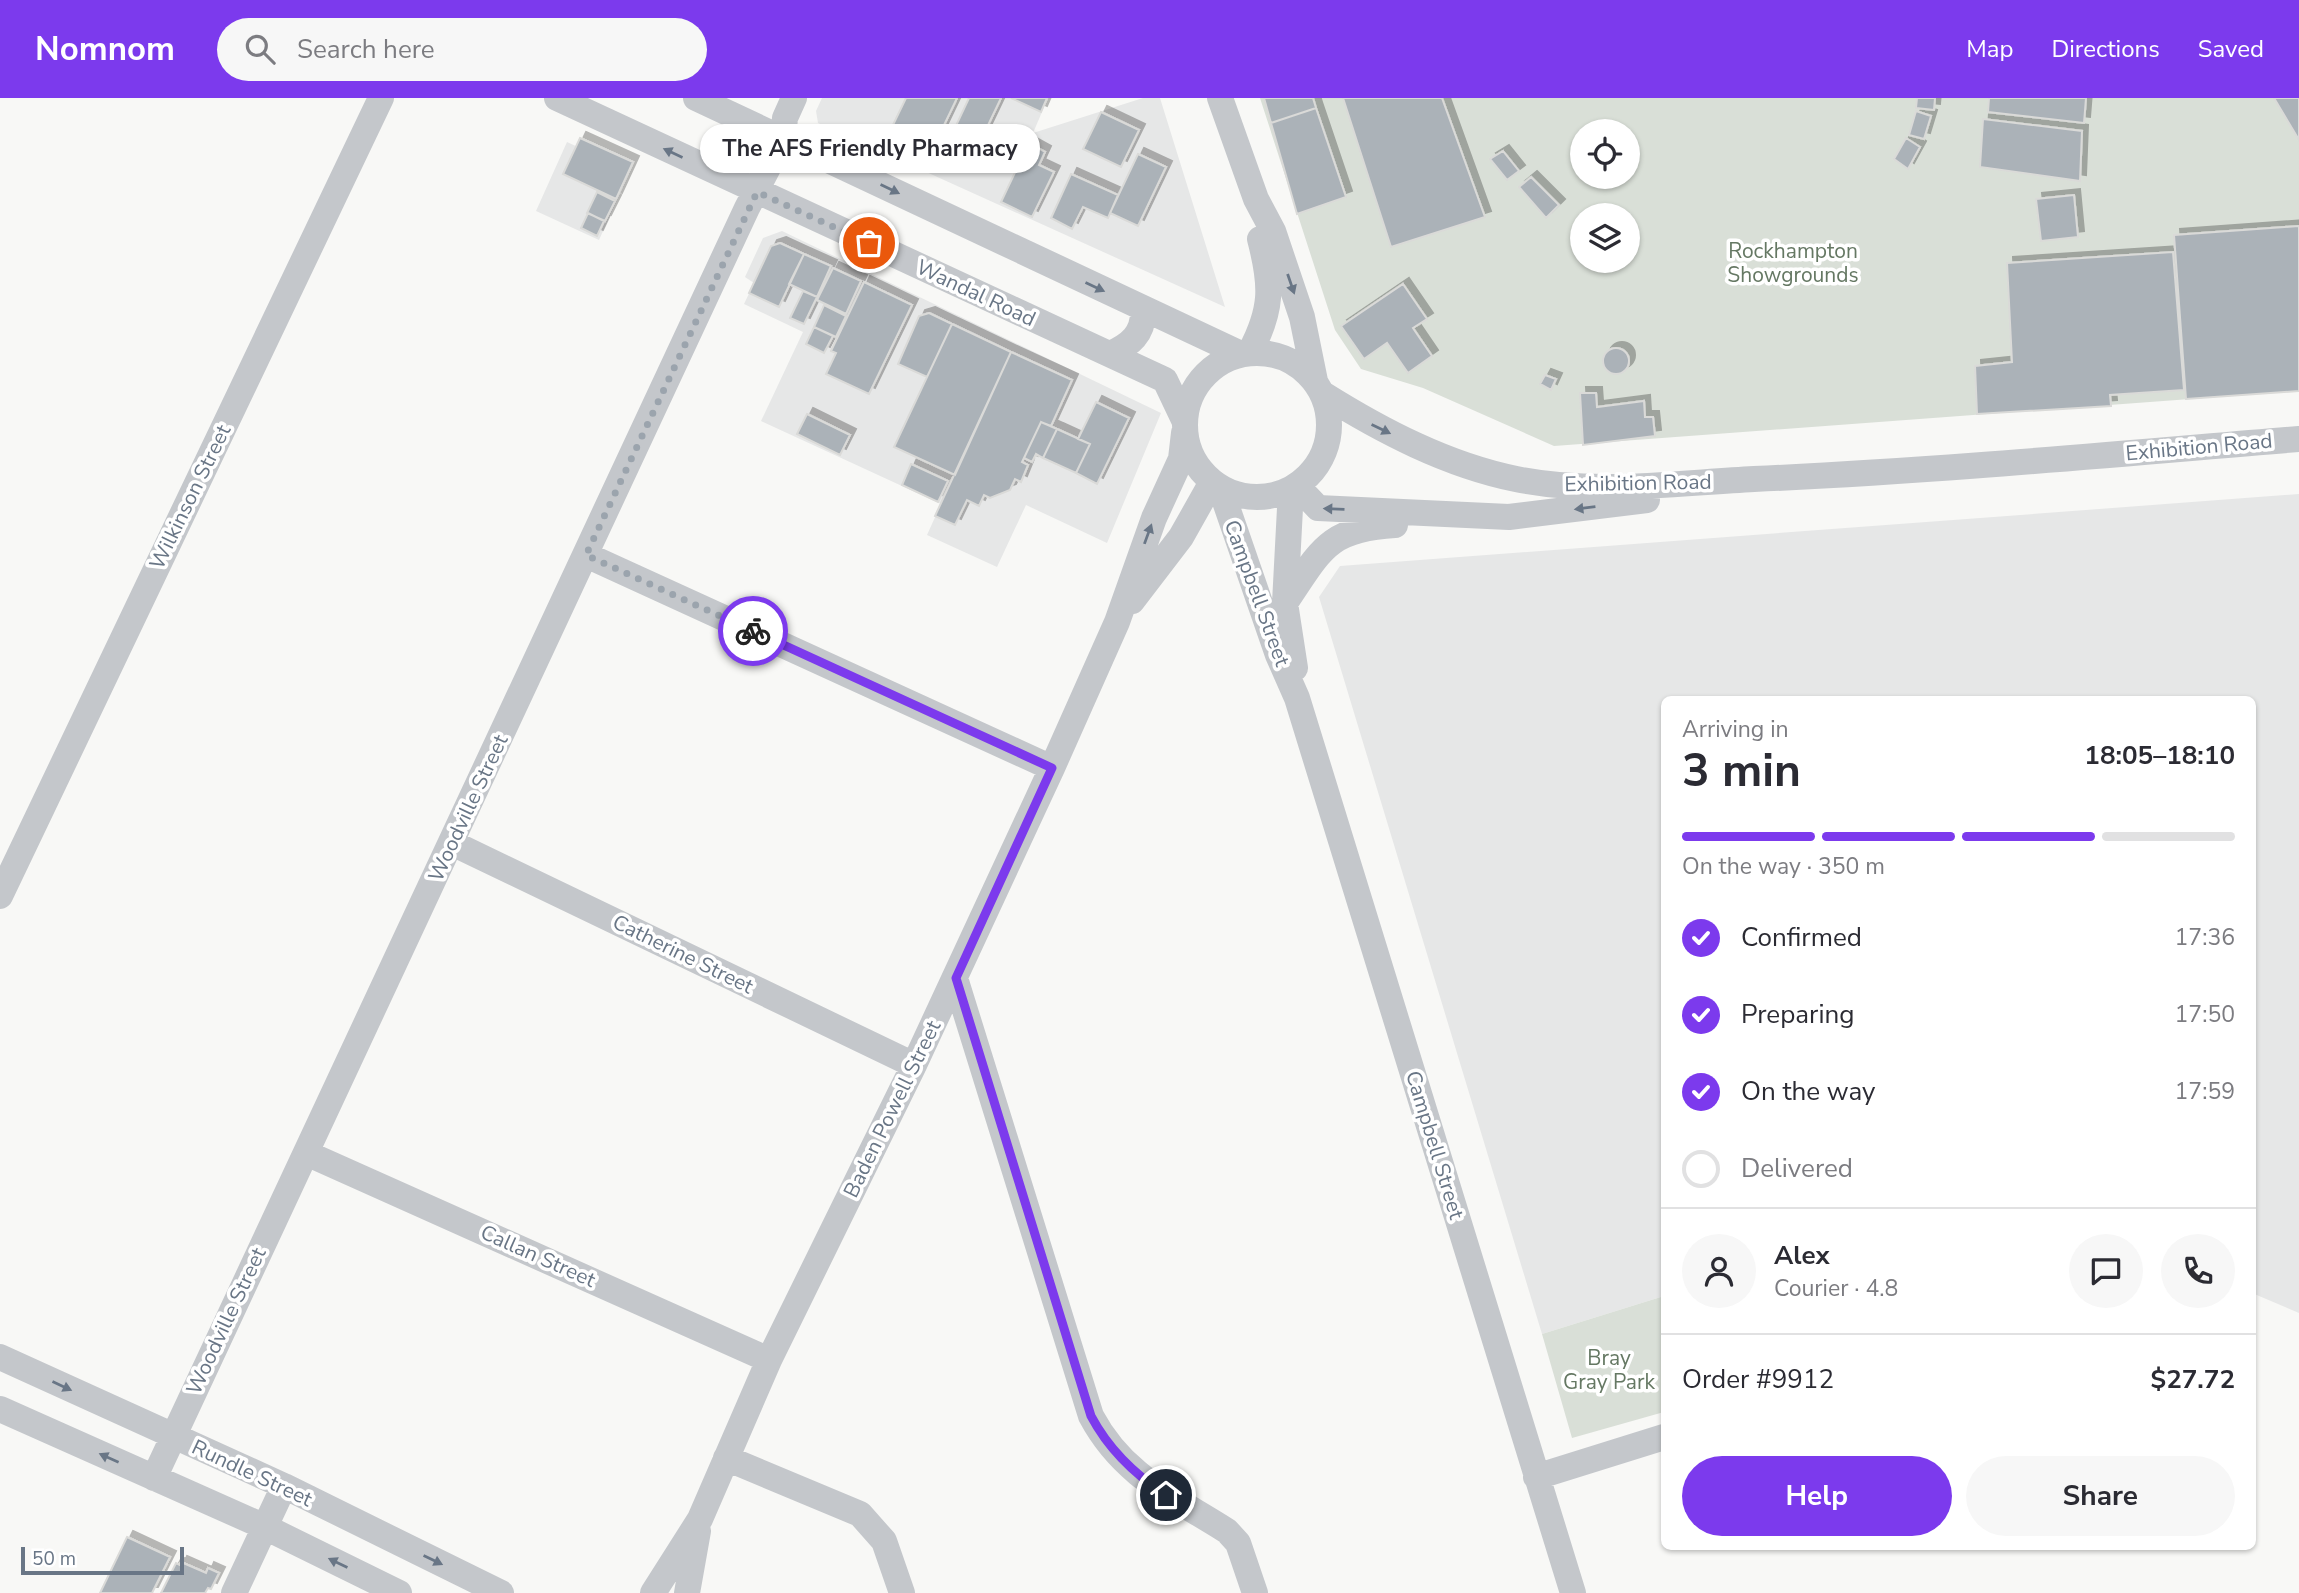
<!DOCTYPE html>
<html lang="en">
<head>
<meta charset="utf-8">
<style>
	body { margin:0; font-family:"Nunito Sans",sans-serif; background:#f7f7f7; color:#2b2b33; height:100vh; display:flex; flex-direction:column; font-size:26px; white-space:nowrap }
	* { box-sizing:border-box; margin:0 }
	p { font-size:23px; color:#7c7c81 }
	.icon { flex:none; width:38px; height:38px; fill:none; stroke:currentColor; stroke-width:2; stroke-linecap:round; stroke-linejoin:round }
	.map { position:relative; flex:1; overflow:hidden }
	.sheet { position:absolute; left:1661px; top:598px; width:595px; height:854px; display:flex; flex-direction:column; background:#fff; border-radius:10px; box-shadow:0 2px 5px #0004 }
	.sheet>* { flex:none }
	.tools { position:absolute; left:1570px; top:21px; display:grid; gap:14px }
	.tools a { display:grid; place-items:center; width:70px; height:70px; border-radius:50%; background:#fff; box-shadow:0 2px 5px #0004; font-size:35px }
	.scale { position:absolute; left:21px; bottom:18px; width:163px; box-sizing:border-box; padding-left:7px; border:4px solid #697686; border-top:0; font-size:19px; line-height:24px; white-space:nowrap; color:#697686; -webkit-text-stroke:5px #fff; paint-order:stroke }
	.pin { position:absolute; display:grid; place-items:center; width:60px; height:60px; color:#fff; margin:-30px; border:4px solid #fff; border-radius:50%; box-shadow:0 2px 7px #0007 }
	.courier { position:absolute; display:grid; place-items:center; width:70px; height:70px; margin:-35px; border:5px solid #7c3aed; border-radius:50%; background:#fff; color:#222; box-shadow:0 2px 9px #0007 }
	.bubble { position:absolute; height:49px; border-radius:24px; background:#fff; box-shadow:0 2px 5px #0004; font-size:23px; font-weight:700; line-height:49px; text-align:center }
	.head em { font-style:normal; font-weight:700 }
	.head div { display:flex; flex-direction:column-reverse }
	.head { display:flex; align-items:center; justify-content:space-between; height:119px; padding:0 21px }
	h1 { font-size:46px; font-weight:700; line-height:52px }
	.bar { display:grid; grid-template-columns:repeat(4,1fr); gap:10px 7px; align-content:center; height:84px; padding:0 21px }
	.bar i { height:9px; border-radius:5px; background:#e1e1e2 }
	.bar .current { background:#7c3aed }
	.bar p { grid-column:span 4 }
	.line { display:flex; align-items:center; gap:18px; padding:0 21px; border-top:2px solid #e1e1e2 }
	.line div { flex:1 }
	.round { display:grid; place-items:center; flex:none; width:74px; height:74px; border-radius:37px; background:#f7f7f7 }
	ol { padding:0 21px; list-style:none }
	li { display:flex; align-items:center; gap:21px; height:77px }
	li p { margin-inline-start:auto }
	li .icon { padding:7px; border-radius:50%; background:#7c3aed; color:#fff; stroke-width:4 }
	li:last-child { color:#7c7c81 }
	li i { width:38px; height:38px; border:4px solid #e1e1e2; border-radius:50% }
	.primary-button { display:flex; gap:14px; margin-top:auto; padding:14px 21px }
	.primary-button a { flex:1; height:80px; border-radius:42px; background:#7c3aed; color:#fff; font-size:28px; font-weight:700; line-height:80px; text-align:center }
	.primary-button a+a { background:#f7f7f7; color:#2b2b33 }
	header { display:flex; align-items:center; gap:42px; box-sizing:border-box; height:98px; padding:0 35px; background:#7c3aed; color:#fff }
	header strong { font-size:33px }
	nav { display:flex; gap:38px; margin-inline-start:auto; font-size:24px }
	.search { width:490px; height:63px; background:#f7f7f7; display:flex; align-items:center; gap:18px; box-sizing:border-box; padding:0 24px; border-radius:38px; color:#7c7c81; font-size:26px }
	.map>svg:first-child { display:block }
	.built { fill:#e6e7e7 }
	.green { fill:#d9dfd7; fill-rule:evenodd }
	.building { fill:#abb2b8; stroke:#dadad8; stroke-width:2; filter:url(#shadow) }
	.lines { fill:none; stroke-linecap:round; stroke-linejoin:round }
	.minor { stroke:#c4c7cb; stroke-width:26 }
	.oneway { fill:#697686 }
	.done { stroke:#9ba4ad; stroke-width:7; stroke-dasharray:0 12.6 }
	.route { stroke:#7c3aed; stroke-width:9 }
	.labels { text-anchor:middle; stroke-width:7; stroke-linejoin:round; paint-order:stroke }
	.park-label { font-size:21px; fill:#657863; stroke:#fff }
	.street-label { font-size:21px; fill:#697686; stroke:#fff }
</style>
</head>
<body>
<header>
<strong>Nomnom</strong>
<div class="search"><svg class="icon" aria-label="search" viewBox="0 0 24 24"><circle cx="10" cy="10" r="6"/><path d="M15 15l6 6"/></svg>Search here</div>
<nav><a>Map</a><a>Directions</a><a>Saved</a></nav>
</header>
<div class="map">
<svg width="2299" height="1495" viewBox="0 0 2299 1495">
	<defs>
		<filter id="shadow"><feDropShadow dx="6" dy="-6" stdDeviation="0" flood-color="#0004"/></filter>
	</defs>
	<rect width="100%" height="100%" fill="#f8f8f6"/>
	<path class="built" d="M822,0H1048L1033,35L1143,0H1160L1225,209L818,25L816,13Z
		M567,44L630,73L599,142L536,113Z
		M782,133L1161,315L1107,445L1026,407L997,469L927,437L941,406L761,323L803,234L744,206L754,185L745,179L763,140Z
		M2299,396V1215L2252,1195V602H1664V1198L1542,1236L1319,499L1340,468Z"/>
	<path class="green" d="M1260,0H2299V293L1554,348L1423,290L1361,271L1335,232ZM1582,33H1628V79H1582ZM1582,117H1628V163H1582Z
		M1664,1198V1314L1572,1340L1542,1236Z"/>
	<path class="building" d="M906,0H957L935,46L907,33L905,37L891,31Z
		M969,0H1001L971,63L945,51Z
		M1011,0H1047L1041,14Z
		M1264,0H1313L1316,10L1271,25Z
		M1343,0H1442L1485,119L1391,149Z
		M1917,0H1935L1934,12L1916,10Z
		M1989,0H2086L2084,25L1988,14Z
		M2274,0H2299V42Z
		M1316,10L1346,99L1297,116L1271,25Z
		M1916,13L1931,18L1924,41L1909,37Z
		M1101,14L1139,32L1121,69L1083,51Z
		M1983,21L2082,33L2080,83L1980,69Z
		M580,40L633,64L616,101L563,76Z
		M1906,40L1920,49L1908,71L1894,61Z
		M1029,45L1045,54L1039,67L1054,74L1032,119L1001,104Z
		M1503,53L1519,73L1507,82L1490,61Z
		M1138,56L1166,69L1138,128L1110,115Z
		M1071,76L1118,97L1108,120L1083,109L1072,131L1051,120Z
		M1531,79L1559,107L1546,120L1519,89Z
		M597,94L615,103L605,123L587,115Z
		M2074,97L2078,139L2041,143L2036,101Z
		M588,115L604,123L597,138L581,130Z
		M2299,128V293L2186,301L2174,137Z
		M780,145L804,156L779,209L749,195L771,148Z
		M2173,154L2184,292L2110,297L2111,308L1977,316L1975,268L2012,264L2007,165Z
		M804,156L831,168L817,199L789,186Z
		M833,170L861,183L846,216L817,202Z
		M864,184L912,207L869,296L826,276L836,255L831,253Z
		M1403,186L1427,221L1413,230L1432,258L1408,275L1387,245L1364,261L1341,228Z
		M803,193L817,199L804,226L790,220Z
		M824,207L846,218L836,239L814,229Z
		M929,215L952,226L927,279L898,266L919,218Z
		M952,226L1011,254L955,377L894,349Z
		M814,229L833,238L824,255L806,246Z
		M1603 263a13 13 0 1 1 26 0a13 13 0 1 1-26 0Z
		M1011,254L1072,282L1051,328L1041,324L1022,364L1028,367L1021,384L1015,381L1010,392L990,400L984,397L979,408L967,402L955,427L935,418Z
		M1545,277L1556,281L1551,292L1540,286Z
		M1580,295H1596L1597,309L1644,303L1645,319H1653L1655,338L1583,347Z
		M1096,304L1129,320L1097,386L1076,375L1090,346L1078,341Z
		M807,316L850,337L840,357L797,336Z
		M1041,324L1057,331L1043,360L1036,356L1032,364L1024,360Z
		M1057,331L1090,346L1076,375L1043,360Z
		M911,366L948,383L938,404L902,387Z
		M127,1439L170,1459L152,1495H100Z
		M181,1464L206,1475L208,1470L219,1475L211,1491L208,1490L205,1495H161L176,1465L180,1467Z"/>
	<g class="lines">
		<path class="minor" d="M557,0L1165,282L1184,322
			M696,0L1241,256
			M1220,0L1256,101L1273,133L1302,219L1315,283
			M1250,254C1273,211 1272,187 1260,141
			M1185 327a72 72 0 1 1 144 0a72 72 0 1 1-144 0Z
			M1110,256C1130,247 1144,236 1143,212
			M1323,296C1382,333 1447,367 1516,381C1594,397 1676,385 1754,381C1936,373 2117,356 2299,341
			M1297,388L1318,410L1509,419L1647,402
			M1220,389L1278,557L1297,600L1573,1495
			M1291,391L1285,505L1295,570
			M586,457L1052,670
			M1132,503L1181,439L1212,384
			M1285,505C1321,452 1327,431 1395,427
			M452,745L914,967
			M0,798L381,0
			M955,880L1091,1318C1123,1378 1172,1398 1227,1433L1238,1445L1255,1495
			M306,1055L769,1262
			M0,1259L284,1388L501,1495
			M0,1311L265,1429L399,1495
			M726,1360L860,1416L884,1443L902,1495
			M1536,1379L1664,1339
			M154,1380L747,110L783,41L785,20L794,0
			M234,1495L284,1388
			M653,1495L700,1421L769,1262L914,967L1052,670L1117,524L1154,420L1181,361L1184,335
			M687,1495L698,1433"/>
	</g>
	<defs><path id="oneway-solid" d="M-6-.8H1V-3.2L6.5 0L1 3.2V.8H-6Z" transform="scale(1.75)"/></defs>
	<g class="oneway">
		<use href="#oneway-solid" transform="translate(673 55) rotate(-155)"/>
		<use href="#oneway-solid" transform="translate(890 91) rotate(26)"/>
		<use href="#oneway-solid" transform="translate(1291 186) rotate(71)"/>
		<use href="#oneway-solid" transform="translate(1095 189) rotate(25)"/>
		<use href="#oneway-solid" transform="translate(1381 331) rotate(26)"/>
		<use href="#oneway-solid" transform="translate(1585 410) rotate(173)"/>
		<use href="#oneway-solid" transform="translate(1334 411) rotate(-178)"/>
		<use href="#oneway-solid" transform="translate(1148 436) rotate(-70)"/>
		<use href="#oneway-solid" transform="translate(62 1288) rotate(25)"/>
		<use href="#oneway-solid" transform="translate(109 1360) rotate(-156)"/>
		<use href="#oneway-solid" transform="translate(433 1462) rotate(26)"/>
		<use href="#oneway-solid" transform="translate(338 1465) rotate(-154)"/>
	</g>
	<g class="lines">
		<path class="done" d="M753,533L586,457L757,94L869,145"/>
		<path class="route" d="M753,533L1052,670L956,880L1091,1318C1109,1352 1134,1376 1166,1397"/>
	</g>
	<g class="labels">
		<g class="park-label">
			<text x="1793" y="160">Rockhampton<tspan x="1793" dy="24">Showgrounds</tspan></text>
			<text x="1609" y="1267">Bray<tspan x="1609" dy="24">Gray Park</tspan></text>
		</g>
		<g class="street-label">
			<text transform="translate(976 195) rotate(25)" y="7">Wandal Road</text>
			<text transform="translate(2199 349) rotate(-5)" y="7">Exhibition Road</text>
			<text transform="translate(1638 385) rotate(-1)" y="7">Exhibition Road</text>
			<text transform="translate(190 399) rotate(-64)" y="7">Wilkinson Street</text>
			<text transform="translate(1257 495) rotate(70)" y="7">Campbell Street</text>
			<text transform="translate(468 710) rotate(-65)" y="7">Woodville Street</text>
			<text transform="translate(683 856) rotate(26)" y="7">Catherine Street</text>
			<text transform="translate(892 1011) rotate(-64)" y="7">Baden Powell Street</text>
			<text transform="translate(1435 1047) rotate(73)" y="7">Campbell Street</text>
			<text transform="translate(538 1158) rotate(24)" y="7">Callan Street</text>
			<text transform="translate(226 1223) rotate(-65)" y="7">Woodville Street</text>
			<text transform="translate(252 1375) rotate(25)" y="7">Rundle Street</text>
		</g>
	</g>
</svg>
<div class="tools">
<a><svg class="icon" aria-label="locate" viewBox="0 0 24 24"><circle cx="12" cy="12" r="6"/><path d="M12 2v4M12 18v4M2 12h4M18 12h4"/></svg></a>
<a><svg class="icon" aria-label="layers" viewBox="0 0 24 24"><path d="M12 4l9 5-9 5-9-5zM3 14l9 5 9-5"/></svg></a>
</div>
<div class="scale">50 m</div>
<div class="pin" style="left:869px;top:145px;background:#ea580c"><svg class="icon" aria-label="bag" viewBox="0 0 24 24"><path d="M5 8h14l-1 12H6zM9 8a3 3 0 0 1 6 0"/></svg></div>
<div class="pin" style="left:1166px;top:1397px;background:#1f2937"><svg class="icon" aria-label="home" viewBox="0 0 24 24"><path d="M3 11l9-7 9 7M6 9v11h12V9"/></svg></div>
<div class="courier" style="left:753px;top:533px"><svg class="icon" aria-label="bike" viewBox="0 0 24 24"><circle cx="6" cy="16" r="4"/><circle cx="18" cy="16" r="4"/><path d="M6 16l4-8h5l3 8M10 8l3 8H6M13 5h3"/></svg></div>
<div class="bubble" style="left:700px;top:26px;width:340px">The AFS Friendly Pharmacy</div>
<section class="sheet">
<div class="head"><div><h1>3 min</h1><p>Arriving in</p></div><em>18:05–18:10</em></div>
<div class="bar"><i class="current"></i><i class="current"></i><i class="current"></i><i></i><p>On the way · 350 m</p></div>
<ol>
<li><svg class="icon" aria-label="check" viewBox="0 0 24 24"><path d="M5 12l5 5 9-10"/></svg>Confirmed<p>17:36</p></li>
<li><svg class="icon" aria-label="check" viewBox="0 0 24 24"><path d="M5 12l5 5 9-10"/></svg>Preparing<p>17:50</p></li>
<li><svg class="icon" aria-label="check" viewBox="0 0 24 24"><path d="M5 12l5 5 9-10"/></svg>On the way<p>17:59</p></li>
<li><i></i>Delivered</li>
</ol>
<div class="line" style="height:126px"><a class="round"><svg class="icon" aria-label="person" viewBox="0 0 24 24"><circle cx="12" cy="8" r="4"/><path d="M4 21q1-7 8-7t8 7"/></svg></a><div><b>Alex</b><p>Courier · 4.8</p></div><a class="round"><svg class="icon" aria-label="chat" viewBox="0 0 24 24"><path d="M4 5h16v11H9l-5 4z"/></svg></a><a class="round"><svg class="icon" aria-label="phone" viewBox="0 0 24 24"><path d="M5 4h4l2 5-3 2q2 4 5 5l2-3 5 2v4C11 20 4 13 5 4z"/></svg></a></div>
<div class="line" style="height:91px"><div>Order #9912</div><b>$27.72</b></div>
<div class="primary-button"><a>Help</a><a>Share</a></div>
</section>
</div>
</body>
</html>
